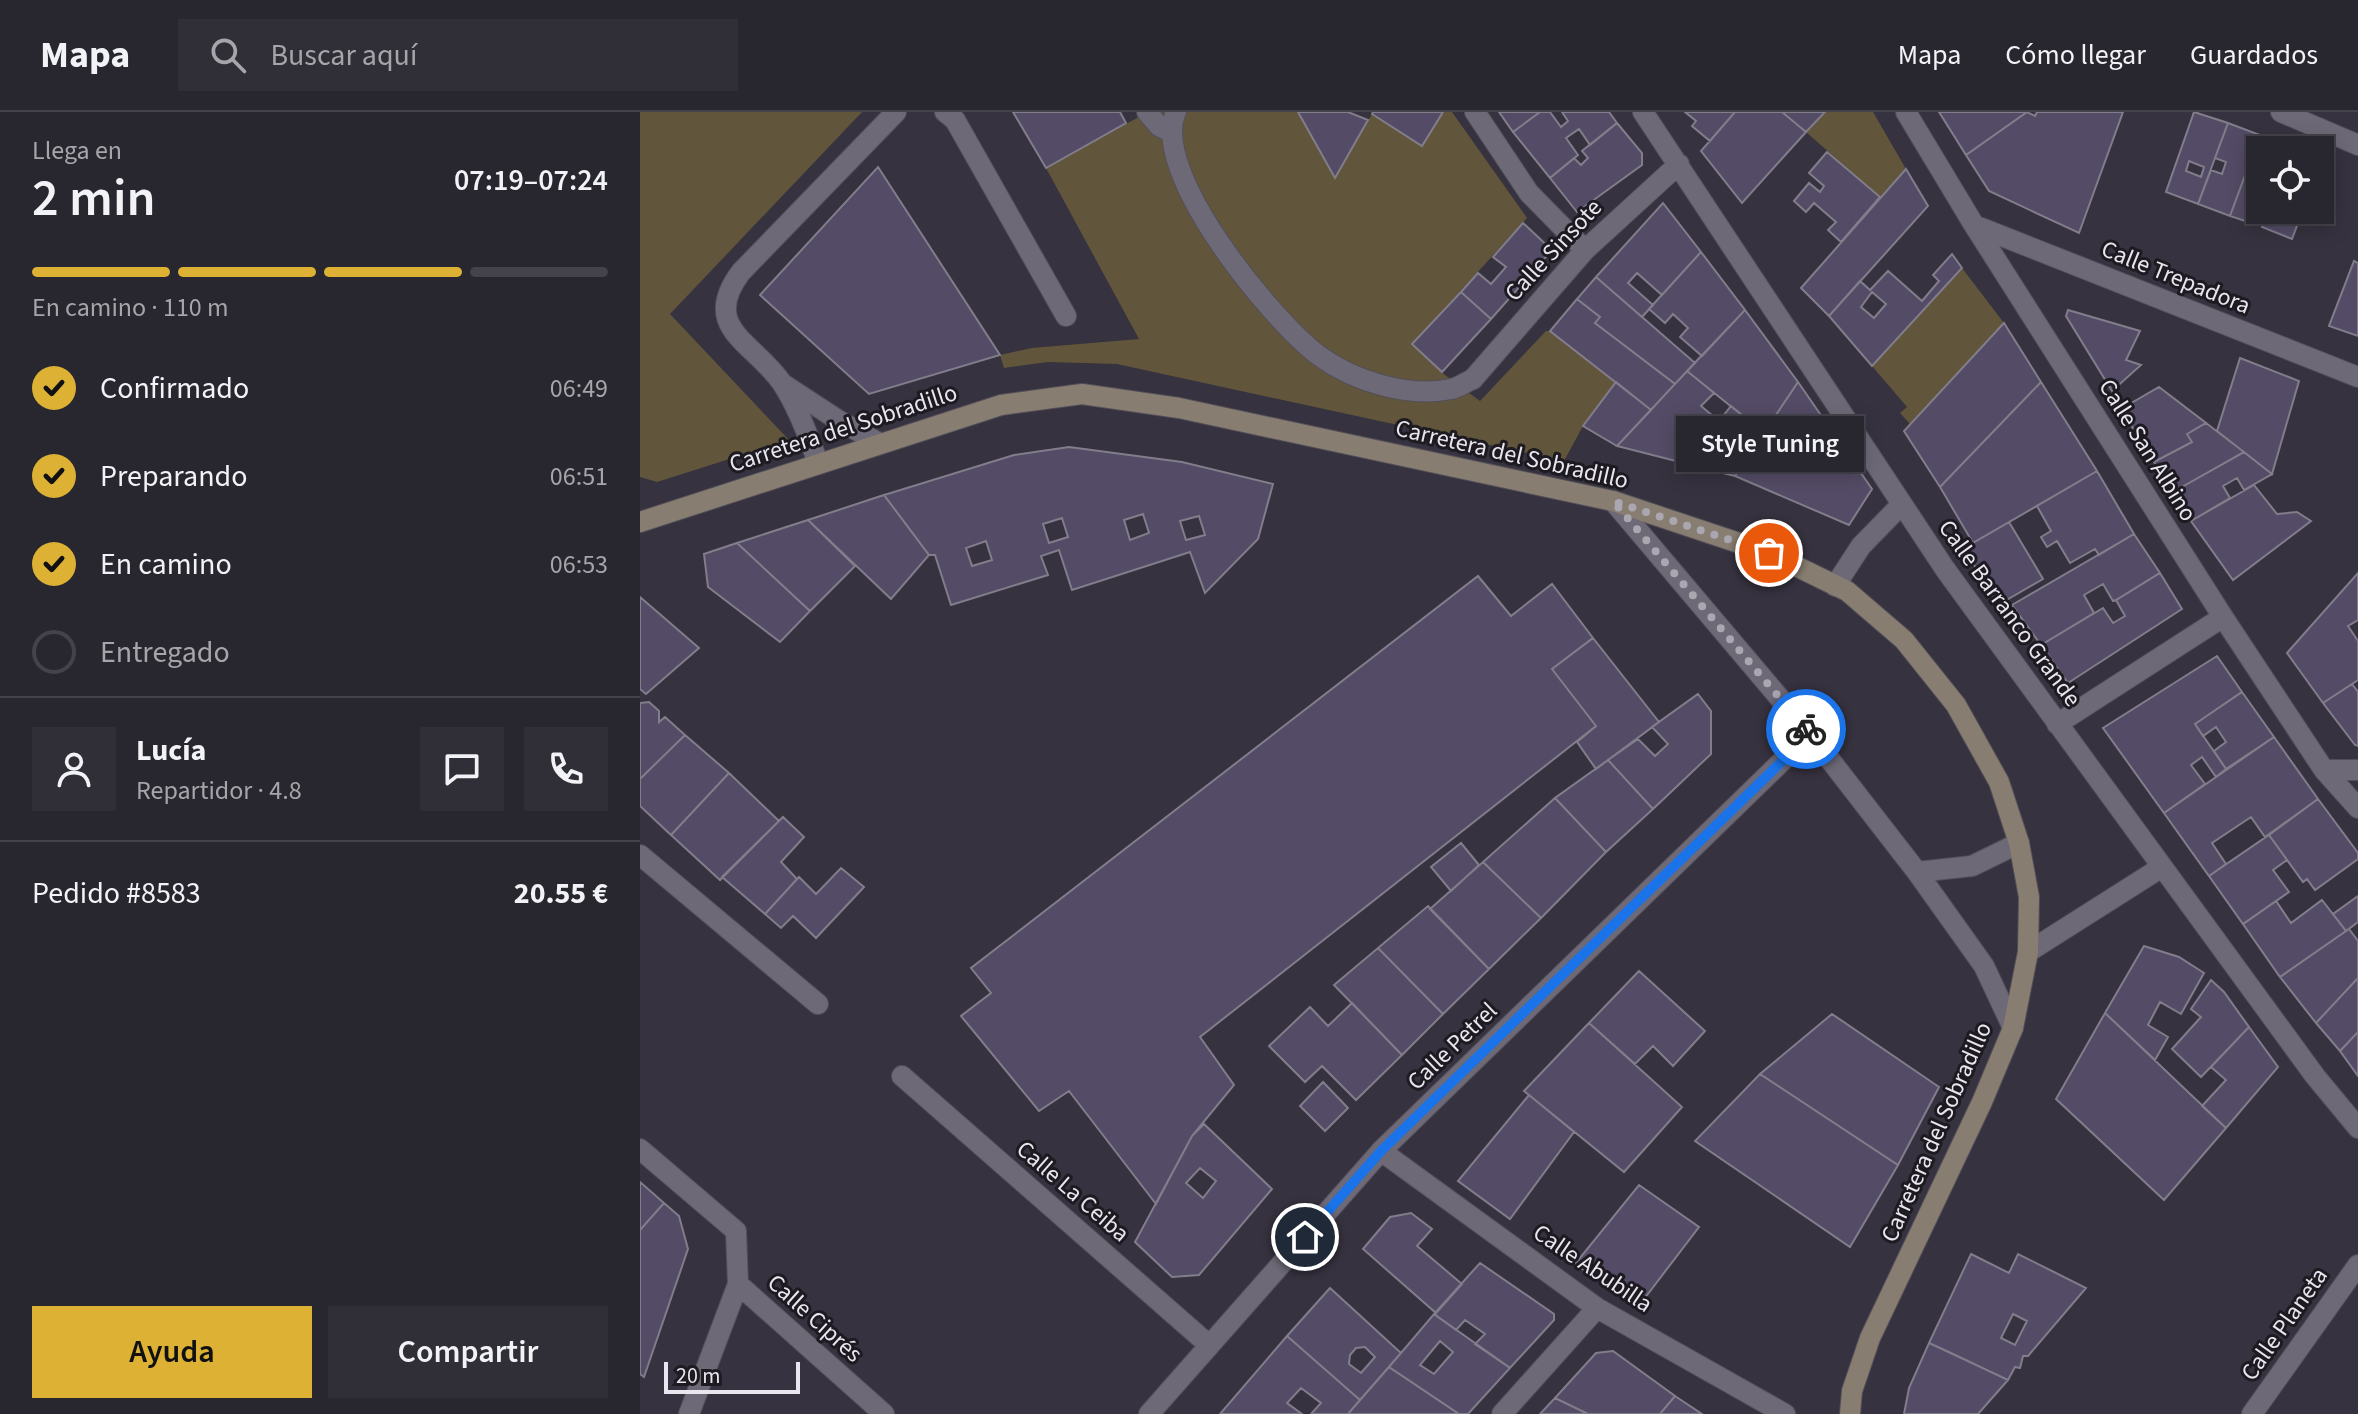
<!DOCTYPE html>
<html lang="es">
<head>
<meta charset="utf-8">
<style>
	body { margin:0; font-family:"Source Sans 3",sans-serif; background:#302e37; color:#f1f3f6; height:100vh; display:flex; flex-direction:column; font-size:30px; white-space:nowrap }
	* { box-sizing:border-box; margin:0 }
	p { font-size:26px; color:#a5a5aa }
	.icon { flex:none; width:44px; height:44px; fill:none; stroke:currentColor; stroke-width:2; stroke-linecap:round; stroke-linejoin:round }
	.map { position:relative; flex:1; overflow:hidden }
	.side { display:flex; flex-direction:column; background:#28262f; width:640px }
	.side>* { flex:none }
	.fabs { position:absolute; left:1606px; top:24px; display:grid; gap:16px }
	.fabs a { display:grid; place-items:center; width:88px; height:88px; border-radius:0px; background:#28262f; box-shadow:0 4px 20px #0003,0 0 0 2px #44434b; font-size:40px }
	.scale { position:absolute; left:24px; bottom:20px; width:136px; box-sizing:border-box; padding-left:8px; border:4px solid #e8e6ee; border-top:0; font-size:22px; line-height:28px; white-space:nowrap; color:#e8e6ee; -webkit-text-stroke:6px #1d1b21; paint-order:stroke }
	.pin { position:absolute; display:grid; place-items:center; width:68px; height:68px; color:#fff; margin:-34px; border:4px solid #fff; border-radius:50%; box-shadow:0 2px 8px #0007 }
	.courier { position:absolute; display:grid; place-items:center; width:80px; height:80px; margin:-40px; border:6px solid #1a73e8; border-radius:50%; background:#fff; color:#222; box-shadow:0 2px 10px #0007 }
	.bubble { position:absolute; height:56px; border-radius:0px; background:#28262f; box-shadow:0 4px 20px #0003,0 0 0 2px #44434b; font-size:26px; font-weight:600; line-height:56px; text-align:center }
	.summary em { font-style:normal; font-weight:600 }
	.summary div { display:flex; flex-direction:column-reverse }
	.summary { display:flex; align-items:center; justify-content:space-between; height:136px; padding:0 32px }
	h1 { font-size:52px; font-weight:600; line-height:60px }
	.bar { display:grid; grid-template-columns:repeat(4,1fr); gap:12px 8px; align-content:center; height:96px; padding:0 32px }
	.bar i { height:10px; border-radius:6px; background:#44434b }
	.bar .selected { background:#ddb133 }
	.bar p { grid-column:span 4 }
	.line { display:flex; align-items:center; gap:20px; padding:0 32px; border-top:2px solid #44434b }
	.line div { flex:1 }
	.round { display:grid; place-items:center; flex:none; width:84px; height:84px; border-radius:0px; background:#302e37 }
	ol { padding:0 32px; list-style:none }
	li { display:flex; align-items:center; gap:24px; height:88px }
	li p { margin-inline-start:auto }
	li .icon { padding:8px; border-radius:50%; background:#ddb133; color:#111; stroke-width:4 }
	li:last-child { color:#a5a5aa }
	li i { width:44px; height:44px; border:4px solid #44434b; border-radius:50% }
	.action { display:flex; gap:16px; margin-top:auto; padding:16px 32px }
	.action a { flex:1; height:92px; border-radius:0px; background:#ddb133; color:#111; font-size:32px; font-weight:600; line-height:92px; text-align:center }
	.action a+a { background:#302e37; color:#f1f3f6 }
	header { display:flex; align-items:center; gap:48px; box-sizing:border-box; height:112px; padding:0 40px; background:#28262f; border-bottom:2px solid #44434b }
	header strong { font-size:38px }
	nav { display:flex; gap:44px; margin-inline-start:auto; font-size:28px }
	.search { width:560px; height:72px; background:#302e37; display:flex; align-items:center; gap:20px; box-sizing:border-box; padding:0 28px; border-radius:0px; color:#a5a5aa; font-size:30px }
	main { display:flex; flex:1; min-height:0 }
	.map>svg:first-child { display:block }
	.green { fill:#61563b }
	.building { fill:#544b66; stroke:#827d8b; stroke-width:2; fill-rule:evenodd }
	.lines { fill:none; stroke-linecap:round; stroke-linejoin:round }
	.lane-casing { stroke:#534f59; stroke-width:22 }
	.street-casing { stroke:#534f59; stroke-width:22 }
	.secondary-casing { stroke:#534f59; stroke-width:22 }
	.lane { stroke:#6d6977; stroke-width:20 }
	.street { stroke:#6d6977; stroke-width:20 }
	.secondary { stroke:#887d71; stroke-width:20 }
	.done { stroke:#aaa7b1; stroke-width:8; stroke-dasharray:0 14.4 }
	.route { stroke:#1a73e8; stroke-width:10 }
	.labels { text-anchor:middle; stroke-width:6; stroke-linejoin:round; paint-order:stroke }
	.street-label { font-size:24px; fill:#e8e6ee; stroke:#1d1b21 }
</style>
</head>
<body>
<header>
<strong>Mapa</strong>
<div class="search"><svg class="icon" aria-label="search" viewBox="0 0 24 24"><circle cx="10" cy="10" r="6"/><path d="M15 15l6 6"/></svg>Buscar aquí</div>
<nav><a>Mapa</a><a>Cómo llegar</a><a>Guardados</a></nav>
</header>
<main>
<section class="side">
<div class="summary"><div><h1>2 min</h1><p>Llega en</p></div><em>07:19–07:24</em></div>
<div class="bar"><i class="selected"></i><i class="selected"></i><i class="selected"></i><i></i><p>En camino · 110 m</p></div>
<ol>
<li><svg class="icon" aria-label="check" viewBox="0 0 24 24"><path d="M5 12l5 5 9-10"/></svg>Confirmado<p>06:49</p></li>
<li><svg class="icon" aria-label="check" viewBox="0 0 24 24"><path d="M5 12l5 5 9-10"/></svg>Preparando<p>06:51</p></li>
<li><svg class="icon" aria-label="check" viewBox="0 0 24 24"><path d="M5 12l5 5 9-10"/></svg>En camino<p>06:53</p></li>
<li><i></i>Entregado</li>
</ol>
<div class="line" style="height:144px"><a class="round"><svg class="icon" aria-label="person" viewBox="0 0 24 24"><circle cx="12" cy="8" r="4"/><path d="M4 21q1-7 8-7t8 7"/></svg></a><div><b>Lucía</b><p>Repartidor · 4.8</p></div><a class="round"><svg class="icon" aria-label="chat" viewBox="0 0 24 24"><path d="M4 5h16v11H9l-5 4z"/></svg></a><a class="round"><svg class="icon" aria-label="phone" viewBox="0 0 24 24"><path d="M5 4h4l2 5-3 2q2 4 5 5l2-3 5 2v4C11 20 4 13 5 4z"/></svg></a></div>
<div class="line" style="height:104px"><div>Pedido #8583</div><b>20.55 €</b></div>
<div class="action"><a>Ayuda</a><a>Compartir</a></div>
</section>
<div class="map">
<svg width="1718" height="1302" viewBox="0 0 1718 1302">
	<rect width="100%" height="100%" fill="#36323f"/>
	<path class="green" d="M0,0H222L30,202L149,328L17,370L0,365Z
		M508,0H658L695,65L732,2L782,34L803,0H812L887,106L772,232L805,263L840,289L906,219H910L976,270L943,314L924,349L477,252L408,250L364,256L360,243L392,236L499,227L406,56Z
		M1185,0H1233L1266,57L1240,85L1166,20Z
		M1322,156L1364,211L1270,312L1260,301L1267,295L1232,254Z"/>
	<path class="building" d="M373,0H480L486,11L406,56Z
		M658,0H708L728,8L695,66Z
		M733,0H803L782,34L732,2Z
		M859,0H900L873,20Z
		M900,0H910L921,15L928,9L922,0H969L977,11L950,33L939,17L926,26L938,43L910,66L873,20Z
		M1045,0H1095L1070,29L1052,14L1056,9Z
		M1095,0H1142L1166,20L1102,91L1061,39Z
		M1142,0H1185L1166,20Z
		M1299,0H1387L1326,43Z
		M1387,0L1395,4L1397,0H1483L1439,121L1349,79L1326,43Z
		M1554,0L1588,11L1558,92L1526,80ZM1549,49L1564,55L1561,65L1546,59Z
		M977,11L1002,41V53L937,100L910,66L934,46L941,53L948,46L942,39Z
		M1588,11L1620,23L1590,104L1558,92L1571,58L1582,62L1586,50L1575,46Z
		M1620,23L1662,38H1620V87L1616,86L1608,110L1590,104Z
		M1187,40L1240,85L1201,130L1188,118L1196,110L1174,91L1166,100L1154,89L1169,71L1180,80L1184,74L1169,61Z
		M238,55L360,243L229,282L120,183Z
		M1266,57L1288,94L1189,204L1161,176Z
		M1023,91L1061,140L1022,183L997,161L988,171L1013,193L1002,205L956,165Z
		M1629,98H1663L1652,127L1622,115Z
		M883,111L912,138L851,207L821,180L838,161L851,172L866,155L853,145Z
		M1061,140L1105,198L1062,244L1040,225L1048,216L1033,202L1025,211L1009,197Z
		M1312,142L1322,156L1232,254L1189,204L1220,169L1230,178L1248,159L1282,189L1299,169L1293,163ZM1232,180L1246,192L1234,206L1221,195Z
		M1714,149L1718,151V224L1689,214Z
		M956,165L1055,251L1035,272L955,211L960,205L937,187Z
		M821,180L851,207L802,260L772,232Z
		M937,187L960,205L955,211L1035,272L1011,298L910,219Z
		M1105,198L1158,270L1124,321L1047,259Z
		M1428,198L1500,219L1486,248L1501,253L1472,279L1426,204Z
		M1364,211L1401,270L1300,375L1264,319Z
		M1600,246L1659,269L1632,362L1577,319Z
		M1047,259L1074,281L1061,294L1079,309L1091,294L1124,321L1095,364L977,334Z
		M976,270L1011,298L977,334L943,314Z
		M1158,270L1232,377L1209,413L1095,364Z
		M1401,270L1457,359L1333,431L1300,375Z
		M1519,275L1566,311L1547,322L1552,330L1514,350L1481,297Z
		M1566,311L1604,340L1533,380L1514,350L1552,330L1547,322Z
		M429,335L542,350L633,372L618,427L565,481L550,440L432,478L419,438L401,444L408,463L311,493L295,443H289L244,383L374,343ZM503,402L509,421L490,428L484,408ZM559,404L565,423L546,428L540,409ZM422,406L428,425L409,431L403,412ZM346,429L352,448L332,454L326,436Z
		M1604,340L1632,362L1604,378L1597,366L1583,374L1590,386L1551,409L1533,380Z
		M1457,359L1494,422L1459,443L1455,437L1430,451L1417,429L1407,435L1401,425L1411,419L1397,394Z
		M1614,373L1637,402L1657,400L1671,409L1593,468L1551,409Z
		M244,383L289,443L251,487L168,408Z
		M168,408L215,454L170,499L97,431Z
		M1369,410L1403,467L1358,493L1324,436Z
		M1494,422L1520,461L1476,488L1473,489L1463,472L1444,483L1454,501L1401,533L1372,493Z
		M97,431L170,499L140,530L68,475L64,442Z
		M1520,461L1542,497L1428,571L1401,533L1463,496L1473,511L1485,504L1476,488Z
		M1718,461V508L1708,514L1718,529V568L1683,591L1647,541Z
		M838,464L871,504L912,472L953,526L912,557L956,614L560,925L594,973L552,1024L516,1092L429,979L399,999L321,904L351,881L331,856Z
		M0,485L59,536L6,582L0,577Z
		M953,526L1019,610L956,657L937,630L956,614L912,557Z
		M1577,544L1602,580L1555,612L1586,657L1576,665L1562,645L1551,653L1565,672L1524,701L1463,616Z
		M1712,572L1718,580V634L1715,633L1683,591Z
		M1602,580L1634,625L1586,657L1574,639L1586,630L1576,615L1563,624L1555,612Z
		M1058,582L1071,599V642L1013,697L968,648L998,627L1015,644L1028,632L1012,615Z
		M9,590L19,599V610L25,605L45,623L0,667V591Z
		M45,623L89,661L31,723L0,694V667Z
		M1634,625L1678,687L1625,725L1611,705L1572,731L1586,752L1569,764L1524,701Z
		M968,648L1013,697L966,740L915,686Z
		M89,661L139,709L80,768L31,723Z
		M915,686L966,740L901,806L843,750Z
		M1678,687L1718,741V747L1675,778L1667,767L1663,770L1629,723Z
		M143,705L164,725L141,750L157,767L125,802L82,765Z
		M1629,723L1647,748L1633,758L1649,780L1603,812L1569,764Z
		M821,731L839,753L811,779L791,755Z
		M843,750L901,806L849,857L790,797Z
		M201,756L224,775L176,826L153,804L141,816L125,802L159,765L176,782Z
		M1718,784V810L1706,819L1693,802Z
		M1682,788L1706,819L1640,865L1603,812L1636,789L1651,811Z
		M788,794L849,857L803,902L738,836Z
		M1709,817L1718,829V866L1676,911L1640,865Z
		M1504,834L1539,845L1564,861L1541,902L1520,890L1508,913L1528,925L1515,948L1465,901Z
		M738,836L803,902L762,943L694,873Z
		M999,859L1065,919L1033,954L1013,934L995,952L949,911Z
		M1718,866V920L1700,939L1676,911Z
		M1571,868L1584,880L1609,915L1561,965L1532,937L1561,905L1551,897Z
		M712,891L762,943L716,988L682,954L665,970L629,934L670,895L688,914Z
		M1465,901L1586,1016L1524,1088L1416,987Z
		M1192,902L1299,975L1258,1053L1120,962Z
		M949,911L1042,995L984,1060L884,979Z
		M1609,915L1638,955L1586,1016L1562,994L1586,968L1571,955Z
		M1718,920V964L1700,939Z
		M1120,962L1258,1053L1210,1135L1055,1029Z
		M683,970L708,996L685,1019L660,994Z
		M889,983L934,1020L870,1107L818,1069Z
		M564,1012L632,1077L559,1163L532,1165L495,1130L552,1024ZM560,1056L576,1069L563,1086L546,1071Z
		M0,1070L24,1091L0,1118Z
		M999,1073L1059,1115L998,1195L935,1152Z
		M24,1091L39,1104L48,1137L4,1265L0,1262V1118Z
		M771,1101L792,1117L777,1134L822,1172L796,1201L723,1137L750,1105Z
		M1331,1142L1369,1161L1378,1142L1446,1176L1388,1244H1383L1380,1256L1375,1255L1368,1268L1289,1231ZM1373,1202L1387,1209L1375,1233L1361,1226Z
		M840,1151L914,1202V1208L870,1256L835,1232L845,1222L825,1208L816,1218L794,1202Z
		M690,1176L761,1241L720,1288L647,1224ZM725,1235L735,1245L721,1261L709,1252L710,1243L716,1236Z
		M794,1202L870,1256L828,1302H819L749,1255ZM800,1229L813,1240L794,1262L780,1253Z
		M647,1224L720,1288L708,1302H671L681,1291L661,1276L647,1291L662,1302H580Z
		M1289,1231L1311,1241L1368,1268L1338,1302H1264L1269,1276Z
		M973,1239L1035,1284L1020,1302H948L915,1286L956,1241Z
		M749,1255L770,1269L819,1302H708Z
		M1035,1284L1062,1302H1020Z
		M915,1286L948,1302H900Z"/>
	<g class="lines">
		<g class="lane-casing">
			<path id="lane" d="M305,0L315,8L426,204
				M507,0L519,14L532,21
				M536,0C509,60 632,208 678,243C713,269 768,286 811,277C818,276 826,270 833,267
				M143,272L198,308L239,331
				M178,351C169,325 158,295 142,271C114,230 59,216 101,160L256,0"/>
		</g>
		<g class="street-casing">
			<path id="street" d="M835,0L889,81L945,138
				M1003,0L1305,457L1675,964L1718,1016
				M1266,0L1334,113L1583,505L1684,658L1718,696
				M1641,0L1718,33
				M1334,113L1718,265
				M833,267L945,138L1039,52
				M973,389L1170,622L1277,760L1344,854L1373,916
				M1195,474L1221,434L1261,393
				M1417,612L1583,505
				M1684,658H1718
				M0,743L178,892
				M1277,760L1332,754L1379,731
				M1388,840L1522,755
				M262,964L569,1233
				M0,1037L96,1119L98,1172L49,1302
				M741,1039L957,1196L1145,1302
				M98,1172L244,1302
				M509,1302L741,1039L1170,622
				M862,1302L957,1196
				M1612,1302L1718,1153"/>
		</g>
		<g class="secondary-casing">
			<path id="secondary" d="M0,410L361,293L442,282L539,296L973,389L1129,441L1207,479L1264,528L1316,593L1359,670L1379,731L1389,785L1388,840L1373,916L1342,990L1230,1226L1212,1279L1210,1302"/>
		</g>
		<use href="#lane" class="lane"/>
		<use href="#street" class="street"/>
		<use href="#secondary" class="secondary"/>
	</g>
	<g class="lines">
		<path class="done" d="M1129,441L973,389L1166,617"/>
		<path class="route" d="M665,1125L741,1039L1170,622L1166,617"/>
	</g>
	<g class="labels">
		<g class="street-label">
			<text transform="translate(913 138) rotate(-47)" y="8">Calle Sinsote</text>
			<text transform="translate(1536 165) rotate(22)" y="8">Calle Trepadora</text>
			<text transform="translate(203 316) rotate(-18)" y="8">Carretera del Sobradillo</text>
			<text transform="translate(1508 338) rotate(58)" y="8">Calle San Albino</text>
			<text transform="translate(872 342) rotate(13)" y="8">Carretera del Sobradillo</text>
			<text transform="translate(1370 501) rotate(54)" y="8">Calle Barranco Grande</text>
			<text transform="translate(812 934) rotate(-44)" y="8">Calle Petrel</text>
			<text transform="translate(1296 1020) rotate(-66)" y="8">Carretera del Sobradillo</text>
			<text transform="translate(433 1079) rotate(41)" y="8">Calle La Ceiba</text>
			<text transform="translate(953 1156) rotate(34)" y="8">Calle Abubilla</text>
			<text transform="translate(175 1206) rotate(42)" y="8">Calle Ciprés</text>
			<text transform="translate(1644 1212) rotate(-55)" y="8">Calle Planeta</text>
		</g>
	</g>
</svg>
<div class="fabs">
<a><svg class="icon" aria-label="locate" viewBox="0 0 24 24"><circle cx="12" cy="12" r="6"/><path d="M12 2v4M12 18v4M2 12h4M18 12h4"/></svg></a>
</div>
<div class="scale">20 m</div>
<div class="pin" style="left:1129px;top:441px;background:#ea580c"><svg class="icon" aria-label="bag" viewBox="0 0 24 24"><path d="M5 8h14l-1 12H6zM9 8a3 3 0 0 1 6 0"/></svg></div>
<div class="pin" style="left:665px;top:1125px;background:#1f2937"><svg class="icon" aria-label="home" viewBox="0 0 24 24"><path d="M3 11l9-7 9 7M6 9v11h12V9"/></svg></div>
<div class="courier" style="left:1166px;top:617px"><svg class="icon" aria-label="bike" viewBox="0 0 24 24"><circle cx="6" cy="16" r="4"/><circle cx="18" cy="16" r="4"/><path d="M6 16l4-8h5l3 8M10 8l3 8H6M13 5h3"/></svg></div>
<div class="bubble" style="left:1036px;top:304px;width:188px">Style Tuning</div>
</div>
</main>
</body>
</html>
